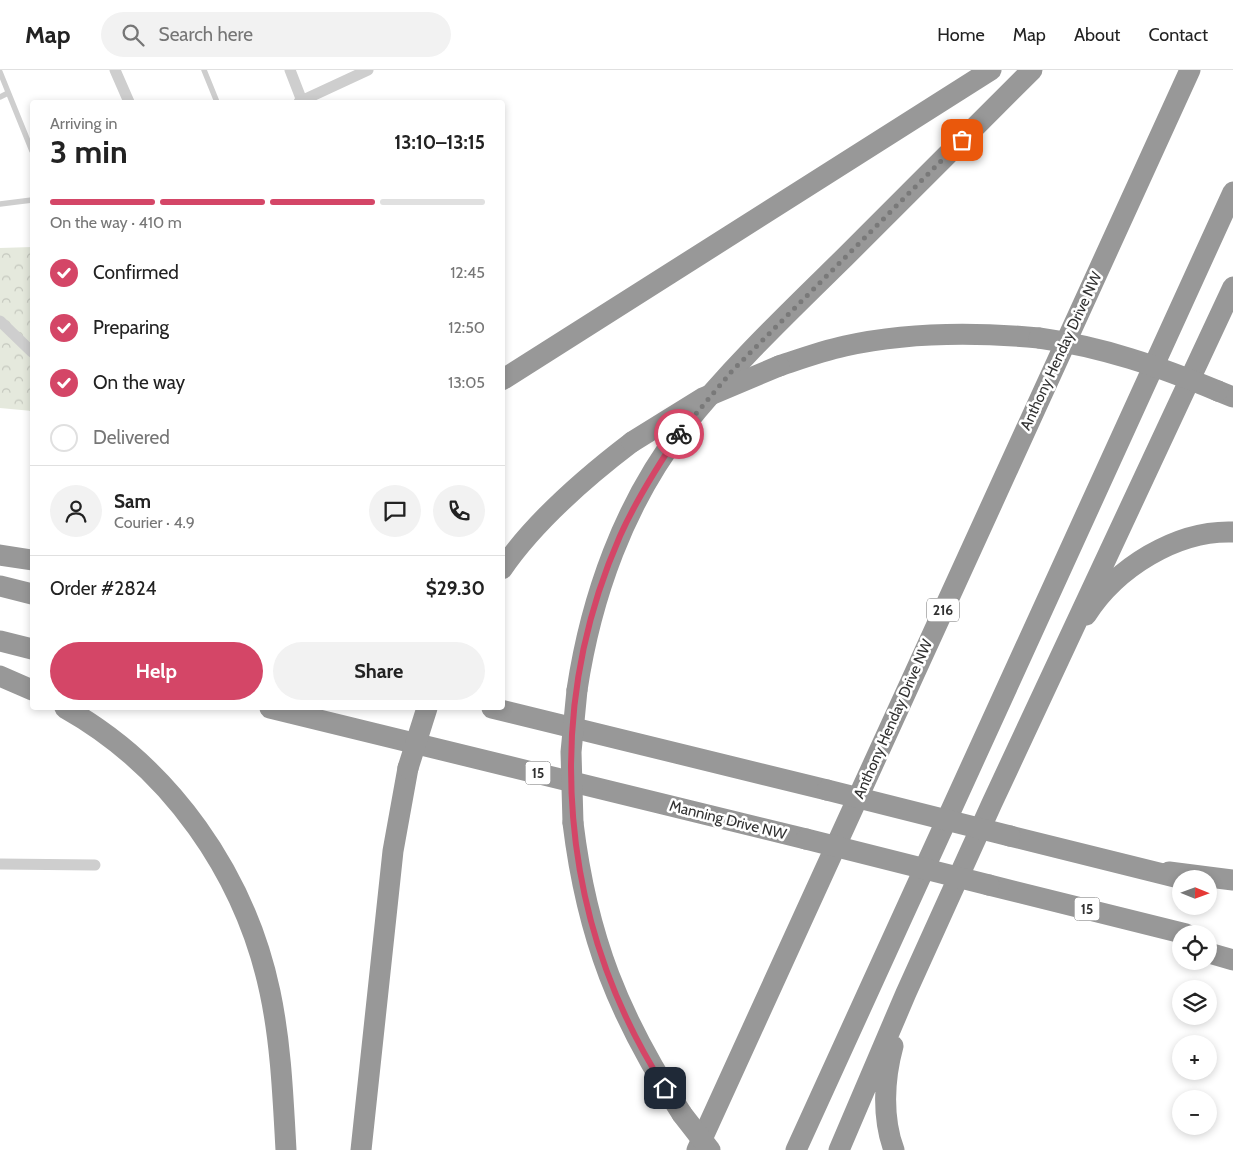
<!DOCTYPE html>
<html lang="en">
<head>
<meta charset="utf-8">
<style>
	body { margin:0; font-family:Cabin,sans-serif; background:#f2f2f2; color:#222; height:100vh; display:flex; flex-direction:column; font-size:19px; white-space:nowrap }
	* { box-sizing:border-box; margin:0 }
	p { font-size:16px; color:#767676 }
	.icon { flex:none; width:28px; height:28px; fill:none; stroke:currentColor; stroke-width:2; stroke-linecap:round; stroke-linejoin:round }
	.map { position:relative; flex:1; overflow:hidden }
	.details { position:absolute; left:30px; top:30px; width:475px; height:610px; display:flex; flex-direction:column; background:#fff; border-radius:5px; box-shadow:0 2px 8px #0003 }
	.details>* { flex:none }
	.needle { width:32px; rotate:91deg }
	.controls { position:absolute; left:1172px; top:800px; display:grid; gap:10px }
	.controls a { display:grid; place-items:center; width:45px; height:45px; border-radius:50%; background:#fff; box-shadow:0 2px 8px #0003; font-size:25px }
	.pin { position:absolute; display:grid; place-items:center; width:42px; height:42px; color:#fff; margin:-21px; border-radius:10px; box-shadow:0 2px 8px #0006 }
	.courier { position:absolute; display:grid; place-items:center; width:50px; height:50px; margin:-25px; border:4px solid #d44667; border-radius:50%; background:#fff; color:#222; box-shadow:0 1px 6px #0007 }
	.overview em { font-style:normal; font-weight:700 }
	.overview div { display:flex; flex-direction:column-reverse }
	.overview { display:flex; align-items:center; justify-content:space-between; height:85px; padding:0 20px }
	h1 { font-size:32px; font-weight:700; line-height:38px }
	.bar { display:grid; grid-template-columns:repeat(4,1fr); gap:8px 5px; align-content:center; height:60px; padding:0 20px }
	.bar i { height:6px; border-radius:4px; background:#e0e0e0 }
	.bar .active { background:#d44667 }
	.bar p { grid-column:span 4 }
	.line { display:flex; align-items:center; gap:12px; padding:0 20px; border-top:1px solid #e0e0e0 }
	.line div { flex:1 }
	.round { display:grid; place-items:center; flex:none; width:52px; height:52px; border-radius:26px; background:#f2f2f2 }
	ol { padding:0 20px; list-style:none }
	li { display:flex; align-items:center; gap:15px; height:55px }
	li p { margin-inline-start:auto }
	li .icon { padding:5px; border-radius:50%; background:#d44667; color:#fff; stroke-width:4 }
	li:last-child { color:#767676 }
	li i { width:28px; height:28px; border:2px solid #e0e0e0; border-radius:50% }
	.button { display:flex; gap:10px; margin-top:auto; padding:10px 20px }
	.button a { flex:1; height:58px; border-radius:30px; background:#d44667; color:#fff; font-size:20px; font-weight:700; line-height:58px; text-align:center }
	.button a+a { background:#f2f2f2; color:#222 }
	header { display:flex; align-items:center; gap:30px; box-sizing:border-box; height:70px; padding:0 25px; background:#fff; border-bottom:1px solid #e0e0e0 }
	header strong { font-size:24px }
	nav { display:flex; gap:28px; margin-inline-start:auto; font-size:18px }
	.search { width:350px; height:45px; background:#f2f2f2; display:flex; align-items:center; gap:12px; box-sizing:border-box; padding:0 18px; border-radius:28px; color:#767676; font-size:19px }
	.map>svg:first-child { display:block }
	.forest { fill:url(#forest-crowns) }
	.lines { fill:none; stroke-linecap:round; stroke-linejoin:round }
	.lane { stroke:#cecece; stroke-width:5.5 }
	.street { stroke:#cecece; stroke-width:11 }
	.highway { stroke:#989898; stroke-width:21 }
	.highway-bridge { stroke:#989898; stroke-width:21 }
	.done { stroke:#797979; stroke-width:5; stroke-dasharray:0 9 }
	.route { stroke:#d44667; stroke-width:6 }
	.labels { text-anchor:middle; stroke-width:5; stroke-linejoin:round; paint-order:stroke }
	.shield { fill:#fff; stroke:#6f6f6f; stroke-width:1 }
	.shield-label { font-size:14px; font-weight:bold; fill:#313131 }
	.street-label { font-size:15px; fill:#313131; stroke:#fff }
</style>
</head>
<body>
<header>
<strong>Map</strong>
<div class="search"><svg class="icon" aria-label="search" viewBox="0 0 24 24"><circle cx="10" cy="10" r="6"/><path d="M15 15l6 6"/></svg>Search here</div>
<nav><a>Home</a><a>Map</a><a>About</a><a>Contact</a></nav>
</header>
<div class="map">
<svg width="1233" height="1080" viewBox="0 0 1233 1080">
	<defs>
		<pattern id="forest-crowns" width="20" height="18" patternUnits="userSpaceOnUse" patternTransform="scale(1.25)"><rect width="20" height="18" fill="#e5e9dd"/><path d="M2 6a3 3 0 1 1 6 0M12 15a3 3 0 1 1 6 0" fill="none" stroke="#c5c8be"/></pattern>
	</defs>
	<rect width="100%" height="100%" fill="#fff"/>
	<path class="forest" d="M32,177V341L0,338V178Z"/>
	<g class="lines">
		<path class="lane" d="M204,0L217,32
			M0,2L32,81
			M0,27L8,23
			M0,134L32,130"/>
		<path class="street" d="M115,0L129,32
			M290,0L302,31
			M299,32L368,0
			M0,251L32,282
			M0,794L95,795"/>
		<path class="highway" d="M779,296C800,289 822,281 845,276C908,262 975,262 1039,268
			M502,310L991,0
			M1218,321L1233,327
			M0,485L32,490
			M502,499C535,451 586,407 632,372
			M0,516L32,524
			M1086,545C1116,498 1176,460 1233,462
			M0,571L32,579
			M0,606L32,620
			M577,620C591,527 624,434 682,359C731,297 789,242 845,187C907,125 970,62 1032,0
			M65,638C170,697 245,804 270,922C281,974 283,1027 286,1080
			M270,638L806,769
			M492,638L827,720
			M573,753C587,868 619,947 682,1044
			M1010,766L1183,809
			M1169,802L1233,810
			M989,815L1186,864
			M1209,883L1233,890
			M893,976C884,1009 882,1048 894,1080
			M361,1080L393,781L408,698
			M697,1080L1190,0
			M796,1080L1233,122
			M839,1080L906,923L992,733L1233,217"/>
		<path class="highway-bridge" d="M1039,268C1103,277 1158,296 1218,321
			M632,372L703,328L779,296
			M408,698L427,638
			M827,720L1010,766
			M573,753L571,682L577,620
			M806,769L989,815
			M682,1044L710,1080"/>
	</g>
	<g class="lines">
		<path class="done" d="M679,364L732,301L962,70"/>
		<path class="route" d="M665,1018C559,852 541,647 620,466C636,430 657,397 679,364"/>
	</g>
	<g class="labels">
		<g class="shield">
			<rect x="927" y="528.5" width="32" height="23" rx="4"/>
			<rect x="525.5" y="691.5" width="25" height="23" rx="4"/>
			<rect x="1074.5" y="827.5" width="25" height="23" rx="4"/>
		</g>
		<g class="shield-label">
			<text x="943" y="545">216</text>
			<text x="538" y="708">15</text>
			<text x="1087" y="844">15</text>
		</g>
		<g class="street-label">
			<text transform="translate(1061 281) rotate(-65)" y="5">Anthony Henday Drive NW</text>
			<text transform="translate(893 649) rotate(-66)" y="5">Anthony Henday Drive NW</text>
			<text transform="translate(728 750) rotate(14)" y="5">Manning Drive NW</text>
		</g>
	</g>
</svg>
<div class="controls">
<a><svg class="needle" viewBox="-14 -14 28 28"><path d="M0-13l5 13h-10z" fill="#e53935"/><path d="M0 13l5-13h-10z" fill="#767676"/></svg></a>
<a><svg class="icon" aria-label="locate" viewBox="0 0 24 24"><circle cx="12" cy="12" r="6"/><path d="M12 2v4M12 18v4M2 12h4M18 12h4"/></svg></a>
<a><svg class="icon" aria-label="layers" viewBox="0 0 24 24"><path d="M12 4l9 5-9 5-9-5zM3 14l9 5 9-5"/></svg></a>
<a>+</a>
<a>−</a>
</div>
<div class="pin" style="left:962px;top:70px;background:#ea580c"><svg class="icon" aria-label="bag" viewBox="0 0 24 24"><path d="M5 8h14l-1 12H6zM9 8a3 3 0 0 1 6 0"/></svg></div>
<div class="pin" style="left:665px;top:1018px;background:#1f2937"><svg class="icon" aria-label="home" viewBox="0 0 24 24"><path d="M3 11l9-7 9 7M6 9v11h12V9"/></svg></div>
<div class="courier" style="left:679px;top:364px"><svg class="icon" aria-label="bike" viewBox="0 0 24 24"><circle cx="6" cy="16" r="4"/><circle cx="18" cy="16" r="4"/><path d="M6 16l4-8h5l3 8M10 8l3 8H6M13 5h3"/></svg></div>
<section class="details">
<div class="overview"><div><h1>3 min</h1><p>Arriving in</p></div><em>13:10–13:15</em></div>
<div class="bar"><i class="active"></i><i class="active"></i><i class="active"></i><i></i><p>On the way · 410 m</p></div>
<ol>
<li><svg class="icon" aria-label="check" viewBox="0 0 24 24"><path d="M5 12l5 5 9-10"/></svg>Confirmed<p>12:45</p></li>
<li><svg class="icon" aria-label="check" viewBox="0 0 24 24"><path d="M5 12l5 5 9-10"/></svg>Preparing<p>12:50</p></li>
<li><svg class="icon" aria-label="check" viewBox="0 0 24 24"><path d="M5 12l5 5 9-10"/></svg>On the way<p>13:05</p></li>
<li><i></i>Delivered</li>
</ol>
<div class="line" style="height:90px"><a class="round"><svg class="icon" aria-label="person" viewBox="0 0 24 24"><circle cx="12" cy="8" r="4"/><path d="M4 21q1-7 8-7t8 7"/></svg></a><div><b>Sam</b><p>Courier · 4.9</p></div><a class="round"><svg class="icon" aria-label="chat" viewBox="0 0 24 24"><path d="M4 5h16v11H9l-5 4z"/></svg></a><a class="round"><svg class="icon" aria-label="phone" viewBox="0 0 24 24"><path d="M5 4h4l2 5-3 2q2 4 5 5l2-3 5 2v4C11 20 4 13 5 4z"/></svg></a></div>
<div class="line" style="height:65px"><div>Order #2824</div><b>$29.30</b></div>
<div class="button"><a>Help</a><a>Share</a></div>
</section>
</div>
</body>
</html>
